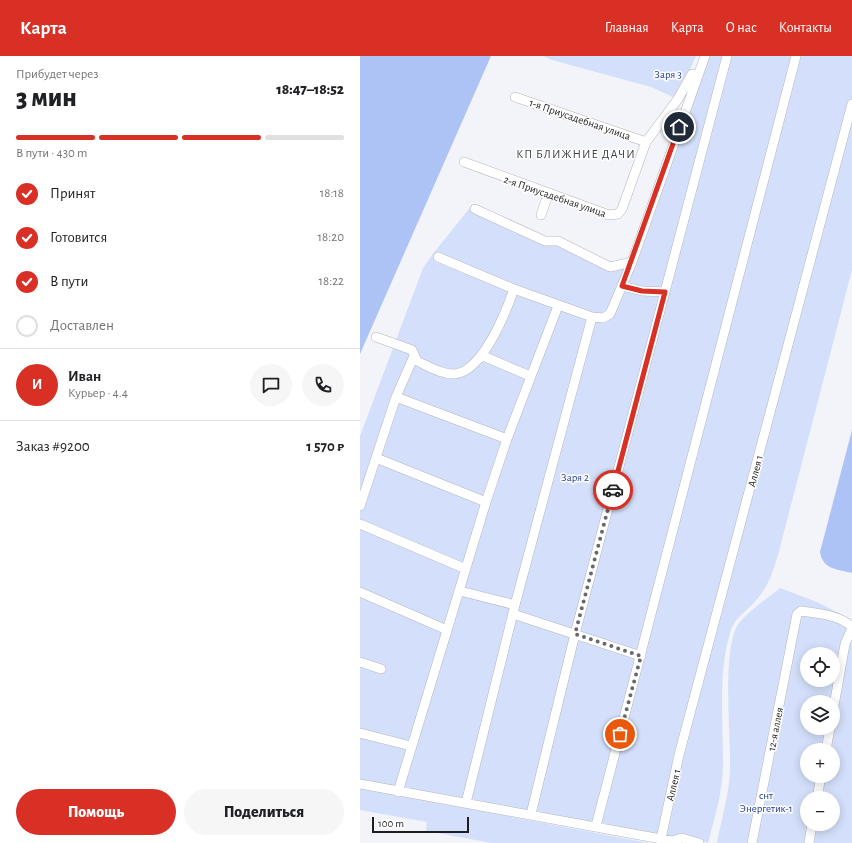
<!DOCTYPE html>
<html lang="ru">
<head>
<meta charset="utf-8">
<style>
	body { margin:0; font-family:"Alegreya Sans",sans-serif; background:#f6f6f6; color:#202124; height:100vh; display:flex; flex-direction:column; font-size:15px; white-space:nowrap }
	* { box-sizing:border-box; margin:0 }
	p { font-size:13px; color:#757577 }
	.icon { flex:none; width:22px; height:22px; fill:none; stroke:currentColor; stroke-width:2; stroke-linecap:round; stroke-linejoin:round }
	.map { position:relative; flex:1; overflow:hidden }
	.sheet { display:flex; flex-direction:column; background:#fff; width:360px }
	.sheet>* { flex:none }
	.tools { position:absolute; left:440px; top:591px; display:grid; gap:8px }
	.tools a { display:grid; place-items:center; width:40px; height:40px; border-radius:50%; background:#fff; box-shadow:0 2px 10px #0003; font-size:20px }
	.scale { position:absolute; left:12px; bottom:10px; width:97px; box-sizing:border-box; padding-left:4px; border:2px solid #1e1e20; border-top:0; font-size:11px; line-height:14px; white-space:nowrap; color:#1e1e20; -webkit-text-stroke:3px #fff; paint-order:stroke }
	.pin { position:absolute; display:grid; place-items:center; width:34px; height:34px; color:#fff; margin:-17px; border:2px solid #fff; border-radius:50%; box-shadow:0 1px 4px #0007 }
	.courier { position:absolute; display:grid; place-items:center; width:40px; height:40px; margin:-20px; border:3px solid #d93025; border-radius:50%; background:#fff; color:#222; box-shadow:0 1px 5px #0007 }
	.headline em { font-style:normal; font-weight:800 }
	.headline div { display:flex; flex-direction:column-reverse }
	.headline { display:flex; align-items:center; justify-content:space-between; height:68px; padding:0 16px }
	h1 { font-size:26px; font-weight:800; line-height:30px }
	.bar { display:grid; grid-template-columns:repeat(4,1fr); gap:6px 4px; align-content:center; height:48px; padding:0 16px }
	.bar i { height:5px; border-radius:3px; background:#e0e0e0 }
	.bar .active { background:#d93025 }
	.bar p { grid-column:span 4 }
	.line { display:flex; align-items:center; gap:10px; padding:0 16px; border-top:1px solid #e0e0e0 }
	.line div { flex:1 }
	.round { display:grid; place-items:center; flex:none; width:42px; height:42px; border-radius:21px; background:#f6f6f6 }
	ol { padding:0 16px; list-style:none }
	li { display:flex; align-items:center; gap:12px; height:44px }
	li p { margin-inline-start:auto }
	li .icon { padding:4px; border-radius:50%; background:#d93025; color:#fff; stroke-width:4 }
	li:last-child { color:#757577 }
	li i { width:22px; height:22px; border:2px solid #e0e0e0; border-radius:50% }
	.button { display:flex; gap:8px; margin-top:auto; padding:8px 16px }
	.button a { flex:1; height:46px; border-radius:24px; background:#d93025; color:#fff; font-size:16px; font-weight:800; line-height:46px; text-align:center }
	.button a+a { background:#f6f6f6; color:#202124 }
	header { display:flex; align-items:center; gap:24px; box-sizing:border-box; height:56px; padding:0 20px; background:#d93025; color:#fff }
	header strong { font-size:19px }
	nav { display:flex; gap:22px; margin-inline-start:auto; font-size:14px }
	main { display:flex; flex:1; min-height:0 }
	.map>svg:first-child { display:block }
	.green { fill:#d4e0fb; fill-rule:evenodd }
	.water { fill:#adc2f5 }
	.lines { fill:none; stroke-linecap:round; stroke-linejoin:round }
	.minor-casing { stroke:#b4b6bb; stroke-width:10 }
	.minor { stroke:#fff; stroke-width:9 }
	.done { stroke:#68696c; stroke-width:4; stroke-dasharray:0 7.2 }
	.route { stroke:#d93025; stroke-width:5 }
	.labels { text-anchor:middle; stroke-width:3; stroke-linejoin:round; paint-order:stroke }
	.park-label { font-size:11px; fill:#26409f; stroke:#fff }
	.street-label { font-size:11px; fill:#1e1e20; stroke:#fff }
	.neighbourhood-label { font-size:12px; letter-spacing:1px; fill:#3d3f42; stroke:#fff }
</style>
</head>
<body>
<header>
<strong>Карта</strong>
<nav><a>Главная</a><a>Карта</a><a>О нас</a><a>Контакты</a></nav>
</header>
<main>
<section class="sheet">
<div class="headline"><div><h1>3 мин</h1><p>Прибудет через</p></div><em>18:47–18:52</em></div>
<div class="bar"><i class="active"></i><i class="active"></i><i class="active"></i><i></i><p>В пути · 430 m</p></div>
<ol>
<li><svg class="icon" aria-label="check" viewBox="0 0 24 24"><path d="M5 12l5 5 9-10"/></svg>Принят<p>18:18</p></li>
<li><svg class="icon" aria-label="check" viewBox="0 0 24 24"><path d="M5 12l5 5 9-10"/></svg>Готовится<p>18:20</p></li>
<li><svg class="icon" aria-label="check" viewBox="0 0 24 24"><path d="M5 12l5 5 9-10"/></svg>В пути<p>18:22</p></li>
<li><i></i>Доставлен</li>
</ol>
<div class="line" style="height:72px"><b class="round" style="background:#d93025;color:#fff">И</b><div><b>Иван</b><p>Курьер · 4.4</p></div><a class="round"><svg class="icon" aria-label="chat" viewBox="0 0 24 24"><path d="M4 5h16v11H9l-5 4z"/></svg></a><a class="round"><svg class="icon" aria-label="phone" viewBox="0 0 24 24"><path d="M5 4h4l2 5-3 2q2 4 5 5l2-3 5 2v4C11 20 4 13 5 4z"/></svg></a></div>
<div class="line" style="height:52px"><div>Заказ #9200</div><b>1 570 ₽</b></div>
<div class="button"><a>Помощь</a><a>Поделиться</a></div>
</section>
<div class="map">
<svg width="492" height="787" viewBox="0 0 492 787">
	<rect width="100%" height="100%" fill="#f2f4f9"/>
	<path class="green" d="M183,0H336L319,38L315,42L291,31L192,4Z
		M343,0H492V214L418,499C413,515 409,529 398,542C388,555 375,560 370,577C358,618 363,662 363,704C364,732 355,760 348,787L337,783H313L0,726V380L63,212L72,199L112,149L185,183L193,180L252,209L270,204Z
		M420,532L457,546L492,564V787H357C361,764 369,739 370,715C371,681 362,598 377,570C385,557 408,542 420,532ZM447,598H473V624H447ZM447,646H473V672H447ZM447,694H473V720H447ZM447,742H473V768H447Z
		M0,732L289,787H132L66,775L67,766L0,754Z"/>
	<path class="water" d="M0,0H131L0,298Z
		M492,374V517C477,513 463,514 460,496Z"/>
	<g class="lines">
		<g class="minor-casing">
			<path id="minor" d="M155,41L286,86
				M104,106L249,159L258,158L262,153L286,86L318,43L332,18
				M115,153L185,185H198L250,211L272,206
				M181,159L188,138
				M78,201L154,233L232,261L243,262L250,258L272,206L345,0
				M262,230L282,235L305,236
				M16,281L52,294L57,305C68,310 82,319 95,318C123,315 146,256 154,233
				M117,304L123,300L170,320
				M36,341L147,383
				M16,402L126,446
				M0,450L36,341L54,300
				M0,468L106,513
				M100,535L155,549
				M0,536L87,574
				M153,558L281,600
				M0,606L21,613
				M473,655L485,588L492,572
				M0,677L51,690
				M466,694L470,672
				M0,728L312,785L322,782L339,787
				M38,736L126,446L147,383L198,250
				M457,742L461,720
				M106,747L155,549L232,261
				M171,758L215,578L367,0
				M236,770L436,0
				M301,783L319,699L492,48
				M392,787L437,558L441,555C457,557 480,559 492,571
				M449,787L452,768"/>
		</g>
		<use href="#minor" class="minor"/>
	</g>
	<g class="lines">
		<path class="done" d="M253,434L215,578L281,600L260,678"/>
		<path class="route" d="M253,434L305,236L282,235L262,230L319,71"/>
	</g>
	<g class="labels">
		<g class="park-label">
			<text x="308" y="22">Заря 3</text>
			<text x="215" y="425">Заря 2</text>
			<text x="406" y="743">снт<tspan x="406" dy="13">Энергетик-1</tspan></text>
		</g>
		<g class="street-label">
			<text transform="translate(220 63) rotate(19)" y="4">1-я Приусадебная улица</text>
			<text transform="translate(195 140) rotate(19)" y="4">2-я Приусадебная улица</text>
			<text transform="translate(395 415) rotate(-75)" y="4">Аллея 1</text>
			<text transform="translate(415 673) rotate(-79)" y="4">12-я аллея</text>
			<text transform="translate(313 729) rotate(-77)" y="4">Аллея 1</text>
		</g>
		<g class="neighbourhood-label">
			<text x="216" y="102">КП БЛИЖНИЕ ДАЧИ</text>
		</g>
	</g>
</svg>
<div class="tools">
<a><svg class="icon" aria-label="locate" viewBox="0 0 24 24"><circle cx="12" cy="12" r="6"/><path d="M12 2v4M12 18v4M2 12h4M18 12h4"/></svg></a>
<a><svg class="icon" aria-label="layers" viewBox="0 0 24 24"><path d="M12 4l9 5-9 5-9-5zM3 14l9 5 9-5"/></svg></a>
<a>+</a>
<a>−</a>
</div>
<div class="scale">100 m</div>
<div class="pin" style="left:260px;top:678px;background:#ea580c"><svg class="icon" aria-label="bag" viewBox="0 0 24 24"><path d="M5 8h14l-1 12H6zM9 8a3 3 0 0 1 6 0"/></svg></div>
<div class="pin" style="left:319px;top:71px;background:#1f2937"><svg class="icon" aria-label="home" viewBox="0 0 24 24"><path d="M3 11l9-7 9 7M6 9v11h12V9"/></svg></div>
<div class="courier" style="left:253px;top:434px"><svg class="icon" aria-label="car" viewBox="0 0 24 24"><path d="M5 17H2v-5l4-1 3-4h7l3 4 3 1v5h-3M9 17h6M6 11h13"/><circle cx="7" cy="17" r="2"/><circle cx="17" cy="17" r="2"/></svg></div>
</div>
</main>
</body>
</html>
